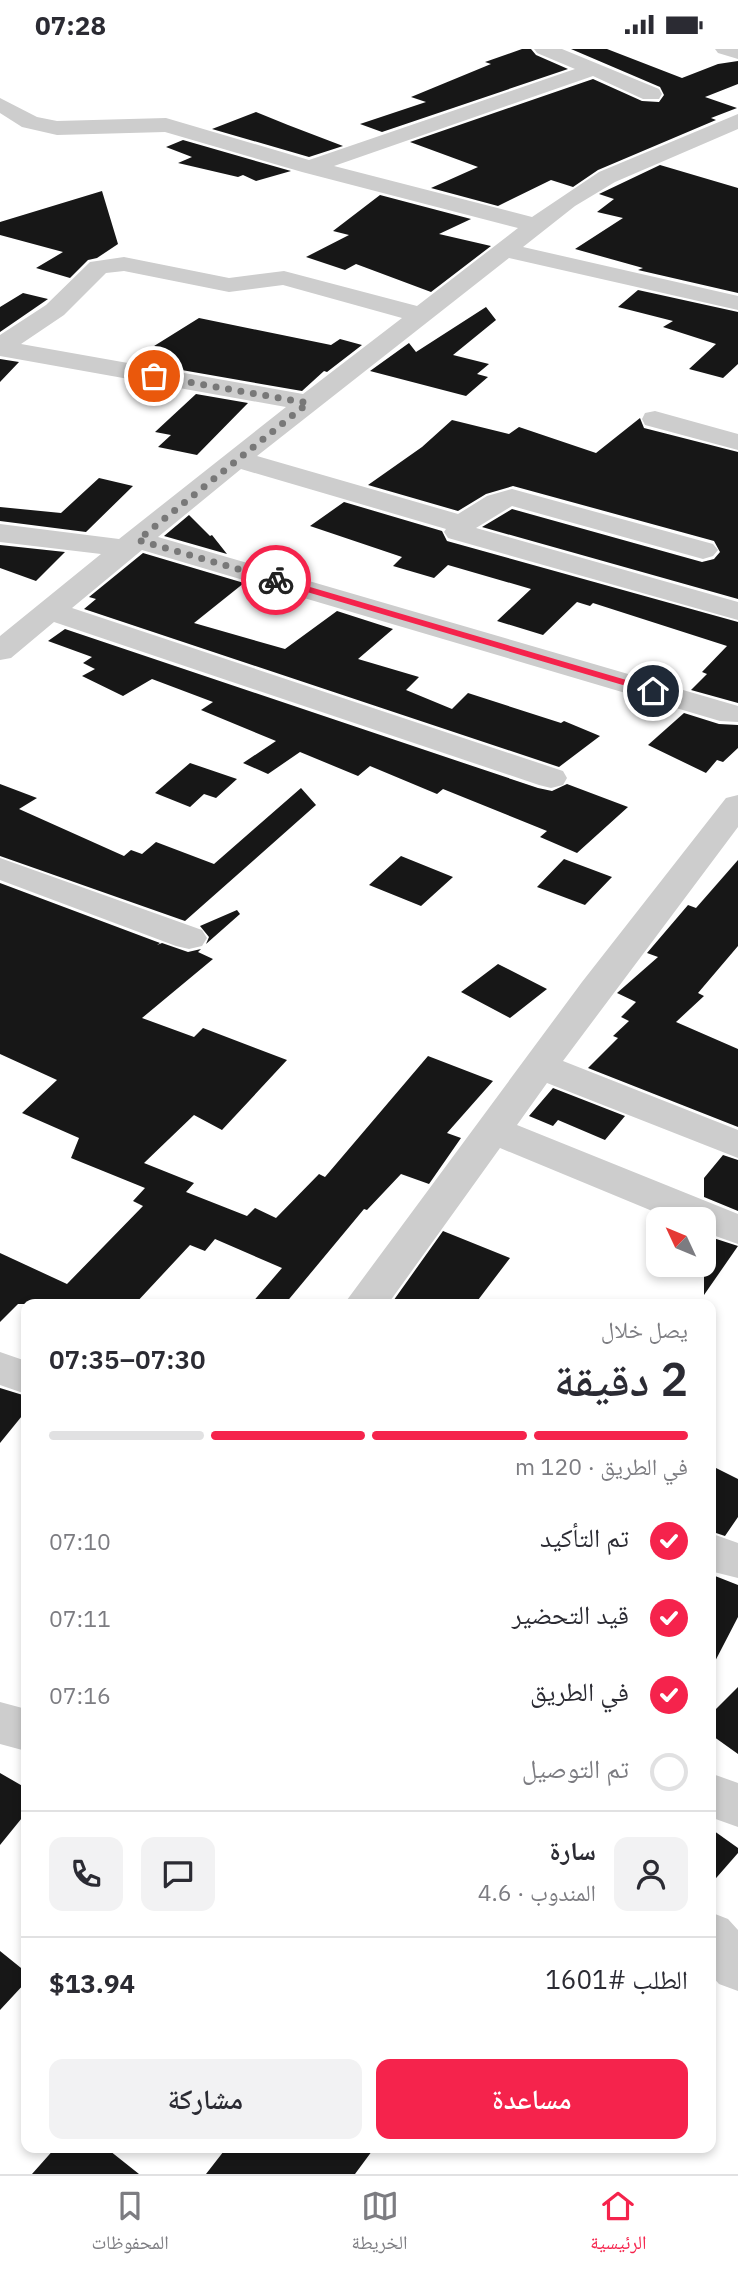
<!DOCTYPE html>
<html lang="ar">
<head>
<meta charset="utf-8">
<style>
	body { margin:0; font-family:"IBM Plex Sans","Noto Naskh Arabic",sans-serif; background:#f2f2f3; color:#2b2b33; direction:rtl; height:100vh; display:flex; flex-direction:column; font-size:26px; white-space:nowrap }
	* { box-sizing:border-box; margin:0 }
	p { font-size:23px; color:#7c7c81 }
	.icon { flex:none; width:38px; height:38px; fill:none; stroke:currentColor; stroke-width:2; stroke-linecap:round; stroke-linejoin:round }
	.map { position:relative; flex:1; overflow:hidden; direction:ltr }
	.drawer { position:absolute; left:21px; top:1250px; width:695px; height:854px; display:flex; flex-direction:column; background:#fff; border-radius:14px; box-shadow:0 4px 10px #0003; direction:rtl }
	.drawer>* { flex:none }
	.needle { width:46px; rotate:314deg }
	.fabs { position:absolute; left:646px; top:1158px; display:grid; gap:14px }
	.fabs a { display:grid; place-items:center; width:70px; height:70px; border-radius:14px; background:#fff; box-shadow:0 4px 10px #0003; font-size:35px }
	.pin { position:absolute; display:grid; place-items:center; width:60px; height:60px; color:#fff; margin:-30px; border:4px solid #fff; border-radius:50%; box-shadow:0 2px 7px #0007 }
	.courier { position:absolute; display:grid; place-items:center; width:70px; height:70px; margin:-35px; border:5px solid #f5234c; border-radius:50%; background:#fff; color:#222; box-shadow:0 2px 9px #0007 }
	.summary em { font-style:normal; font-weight:600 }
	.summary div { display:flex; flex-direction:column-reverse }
	.summary { display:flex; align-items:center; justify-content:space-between; height:119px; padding:0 28px }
	h1 { font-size:46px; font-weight:600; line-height:52px }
	.bar { display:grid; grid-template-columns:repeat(4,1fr); gap:10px 7px; align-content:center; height:84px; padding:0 28px }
	.bar i { height:9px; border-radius:5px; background:#e1e1e2 }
	.bar .selected { background:#f5234c }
	.bar p { grid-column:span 4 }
	.line { display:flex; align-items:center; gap:18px; padding:0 28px; border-top:2px solid #e1e1e2 }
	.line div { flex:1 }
	.round { display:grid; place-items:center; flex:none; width:74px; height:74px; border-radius:14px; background:#f2f2f3 }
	ol { padding:0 28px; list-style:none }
	li { display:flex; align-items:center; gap:21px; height:77px }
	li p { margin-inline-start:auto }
	li .icon { padding:7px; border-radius:50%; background:#f5234c; color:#fff; stroke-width:4 }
	li:last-child { color:#7c7c81 }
	li i { width:38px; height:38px; border:4px solid #e1e1e2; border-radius:50% }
	.action { display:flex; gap:14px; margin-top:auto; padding:14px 28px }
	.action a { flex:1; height:80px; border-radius:14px; background:#f5234c; color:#fff; font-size:28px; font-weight:600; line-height:80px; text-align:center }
	.action a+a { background:#f2f2f3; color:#2b2b33 }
	.status { display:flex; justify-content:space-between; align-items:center; height:49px; padding:0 35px; background:#fff; direction:ltr }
	.status svg { height:19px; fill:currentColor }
	.menu { display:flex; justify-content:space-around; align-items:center; height:98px; border-top:2px solid #e1e1e2; background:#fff; font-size:19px; color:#7c7c81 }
	.menu a { display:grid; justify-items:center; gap:4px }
	.menu .selected { color:#f5234c }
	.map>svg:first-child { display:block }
	.building { fill:#171717 }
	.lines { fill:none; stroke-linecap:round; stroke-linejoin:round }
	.minor { fill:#cdcdcd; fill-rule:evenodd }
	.route { fill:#f5234c }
	.done { stroke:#787878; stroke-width:7; stroke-dasharray:0 12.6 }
</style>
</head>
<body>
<div class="status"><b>07:28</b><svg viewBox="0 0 49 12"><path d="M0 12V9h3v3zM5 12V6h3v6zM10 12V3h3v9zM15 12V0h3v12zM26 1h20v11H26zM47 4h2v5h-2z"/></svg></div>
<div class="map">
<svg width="738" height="2125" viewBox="0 0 738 2125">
	<rect width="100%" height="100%" fill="#fff"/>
	<path class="building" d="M522,0H531L536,6L568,20L382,83L360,75L426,53L411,48L491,15L485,13Z
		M571,0H607L682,29L718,15L738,12V35L705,48L737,59L711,69L716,71L598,121L573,138L551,131L498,157L431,139L478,118L410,93L593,30L642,52L659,53L664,46L660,38Z
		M256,63L288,76L343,97L309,108L212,80Z
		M183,91L291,122L256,132L243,126L238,128L178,114L192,108L166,98Z
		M660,116L738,139V244L638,221L643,219L575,200L623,169L597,163L614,150L599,145Z
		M102,142L118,195L97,209L88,211L70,229L36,219L63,203L0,186V173Z
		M380,146L471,170L439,185L491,197L431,243L356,215L345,221L306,208L349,186L333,182Z
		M638,241L738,263V315L723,329L689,320L716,295L663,278L673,272L618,258Z
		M23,244L48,250L0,283V258Z
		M486,258L496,271L453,306L489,315L477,325L488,328L466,347L370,322L409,294L416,303Z
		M199,269L331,296L340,290L362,296L327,323L324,322L302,342L130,312Z
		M0,310L19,313L0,333Z
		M196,345L248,354L197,406L158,398L171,386L155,383Z
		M640,369L644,379L738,403V550L482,478L512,460L702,513L714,510L720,503L714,492L513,437L486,445L458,462L368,436L422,398L452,371L509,385L519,378L596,404Z
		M99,429L133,437L86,483L0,472V458L61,464Z
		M344,453L442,482L447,492L738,573V654L691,641L707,625L702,623L727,597L593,554L590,557L577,553L543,586L497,572L531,540L448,516L434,529L393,517L402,508L310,477Z
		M189,466L210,487L212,486L227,505L164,487Z
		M0,496L65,503L36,532L0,519Z
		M143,504L244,534L194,574L285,600L337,562L393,580L358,610L419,628L406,641L452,660L468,644L561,674L564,672L600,687L559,718L84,560L96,550L89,548Z
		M65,580L538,739L552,742L567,735L628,758L577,804L540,788L547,782L443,740L437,745L370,717L358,727L300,703L268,725L243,714L276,692L201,661L213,653L152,630L123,647L82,627L95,620L83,614L92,608L48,592Z
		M684,664L719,675L738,676V699L723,713L717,711L706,724L648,696Z
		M190,714L237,730L216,749L204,745L190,758L155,744Z
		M0,735L37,749L19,760L124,807L131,801L142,805L156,793L214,815L301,739L316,756L185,872L0,807Z
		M401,807L453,828L421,857L369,836Z
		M564,810L612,828L585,856L537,838Z
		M738,811V897L698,944L704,947L676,973L738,1000V1078L588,1019L618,989L613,987L629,972L621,968L636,953L617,944L658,908L647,904L688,856L696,859Z
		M0,834L160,894L157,896L162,894L188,903L201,900L198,903L213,910L142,969L194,988L203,979L287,1011L222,1081L194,1066L144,1114L194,1134L186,1143L247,1167L255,1159L276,1169L319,1125L325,1128L428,1007L493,1032L447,1084L461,1089L429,1135L401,1125L367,1161L364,1160L285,1255H251L282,1219L215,1190L205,1202L190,1196L135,1255H18L0,1273V1204L67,1235L143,1157L133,1152L145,1139L71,1109L79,1089L22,1064L57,1031L0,1005Z
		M237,861L240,865L206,895L209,888L200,877Z
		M498,915L547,940L510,969L461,943Z
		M553,1039L625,1067L605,1091L558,1071L553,1077L529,1067Z
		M723,1106L738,1111V1162L704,1148V1129Z
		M443,1182L510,1209L475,1255H391Z
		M704,1186L738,1197L704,1246Z
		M0,1339L26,1347V1362L0,1394Z
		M710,1416L738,1430V1468L725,1487L710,1482Z
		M710,1525L738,1536V1568L710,1622Z
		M738,1638V1705L710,1685V1666Z
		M0,1724L26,1739V1764L0,1796Z
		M710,1779L738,1799V1804L710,1836Z
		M0,1902L26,1923V1933L0,1961Z
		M56,2098H105L139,2125H32Z
		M227,2098H375L355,2125H206Z"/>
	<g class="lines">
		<path class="minor" d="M534,0H562L659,40L662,45L659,50H643L593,27L334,117L532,168L599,123L738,65V80L615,133L575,157L523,198L738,247V261L509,209L257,407L458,465L487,447L512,440L713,495L718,501L713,507L703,510L512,457L476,479L738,553V571L448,489L444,483L446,480L241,420L158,488L738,657V673L720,672L142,501L72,559L563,722L567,729L563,736L551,739L539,736L54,573L11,609L0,611V587L101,505L0,493V475L119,490L286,358L0,307V286L46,256L90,213L124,208L229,229L284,222L417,257L518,179L302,123L165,83L57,86L22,78L0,64V49L37,68L57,72L166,69L309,111L575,20L537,4ZM124,222L229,243L283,236L402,269L303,345L21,295L64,266L106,224Z
			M715,0H738V10L718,4Z
			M655,362L738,385V401L645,376L642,370L645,364Z
			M738,746V778L563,1012L738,1081V1109L547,1034L517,1076L738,1165V1195L704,1183V1171H674L500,1099L388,1255H344L582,933L726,749Z
			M0,809L202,881L207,889L202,897L189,900L176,897L0,831Z
			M0,1303L26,1312V1345L0,1336Z
			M710,1484L738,1494V1529L710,1522Z
			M0,1653L26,1660V1702L0,1695Z
			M710,1724L738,1734V1778L710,1768Z
			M710,1863L728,1870L738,1881V1942L719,1935L710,1925Z"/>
	</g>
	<path class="route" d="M276,528L657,640L658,642L650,644L273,533Z"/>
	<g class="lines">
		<path class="done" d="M154,327L308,354L138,491L276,531"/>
	</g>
</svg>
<div class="fabs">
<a><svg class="needle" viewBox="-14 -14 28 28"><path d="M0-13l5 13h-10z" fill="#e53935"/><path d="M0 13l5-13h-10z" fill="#7c7c81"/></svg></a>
</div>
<div class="pin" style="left:154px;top:327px;background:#ea580c"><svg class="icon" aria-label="bag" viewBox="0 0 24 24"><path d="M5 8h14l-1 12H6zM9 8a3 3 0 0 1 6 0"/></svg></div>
<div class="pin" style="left:653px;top:642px;background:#1f2937"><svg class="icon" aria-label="home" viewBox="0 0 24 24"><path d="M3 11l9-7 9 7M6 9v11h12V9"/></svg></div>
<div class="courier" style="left:276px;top:531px"><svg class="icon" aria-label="bike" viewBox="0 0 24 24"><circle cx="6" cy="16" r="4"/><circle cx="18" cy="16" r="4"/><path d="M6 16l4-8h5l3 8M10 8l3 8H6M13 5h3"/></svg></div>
<section class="drawer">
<div class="summary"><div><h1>2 دقيقة</h1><p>يصل خلال</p></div><em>07:30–07:35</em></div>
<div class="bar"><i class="selected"></i><i class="selected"></i><i class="selected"></i><i></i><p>في الطريق · 120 m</p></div>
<ol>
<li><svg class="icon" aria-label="check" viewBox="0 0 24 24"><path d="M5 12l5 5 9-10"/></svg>تم التأكيد<p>07:10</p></li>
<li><svg class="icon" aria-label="check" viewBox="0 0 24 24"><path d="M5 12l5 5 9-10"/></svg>قيد التحضير<p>07:11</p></li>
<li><svg class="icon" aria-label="check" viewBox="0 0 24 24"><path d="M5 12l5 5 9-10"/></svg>في الطريق<p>07:16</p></li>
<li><i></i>تم التوصيل</li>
</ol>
<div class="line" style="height:126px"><a class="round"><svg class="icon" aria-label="person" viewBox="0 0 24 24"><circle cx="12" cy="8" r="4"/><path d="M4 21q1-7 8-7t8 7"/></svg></a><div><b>سارة</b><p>المندوب · 4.6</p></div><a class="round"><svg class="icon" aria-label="chat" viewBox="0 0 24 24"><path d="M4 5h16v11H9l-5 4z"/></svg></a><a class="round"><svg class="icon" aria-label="phone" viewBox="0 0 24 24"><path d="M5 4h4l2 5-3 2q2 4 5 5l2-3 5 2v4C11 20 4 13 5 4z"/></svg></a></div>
<div class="line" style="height:91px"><div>الطلب #1601</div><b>$13.94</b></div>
<div class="action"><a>مساعدة</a><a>مشاركة</a></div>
</section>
</div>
<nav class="menu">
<a class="selected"><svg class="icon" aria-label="home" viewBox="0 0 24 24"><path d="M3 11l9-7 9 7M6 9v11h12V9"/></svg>الرئيسية</a>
<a><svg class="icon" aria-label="map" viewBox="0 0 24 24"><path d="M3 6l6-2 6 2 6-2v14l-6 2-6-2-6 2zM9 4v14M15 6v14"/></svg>الخريطة</a>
<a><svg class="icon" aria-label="saved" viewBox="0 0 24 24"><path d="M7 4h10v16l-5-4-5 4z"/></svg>المحفوظات</a>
</nav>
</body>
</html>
